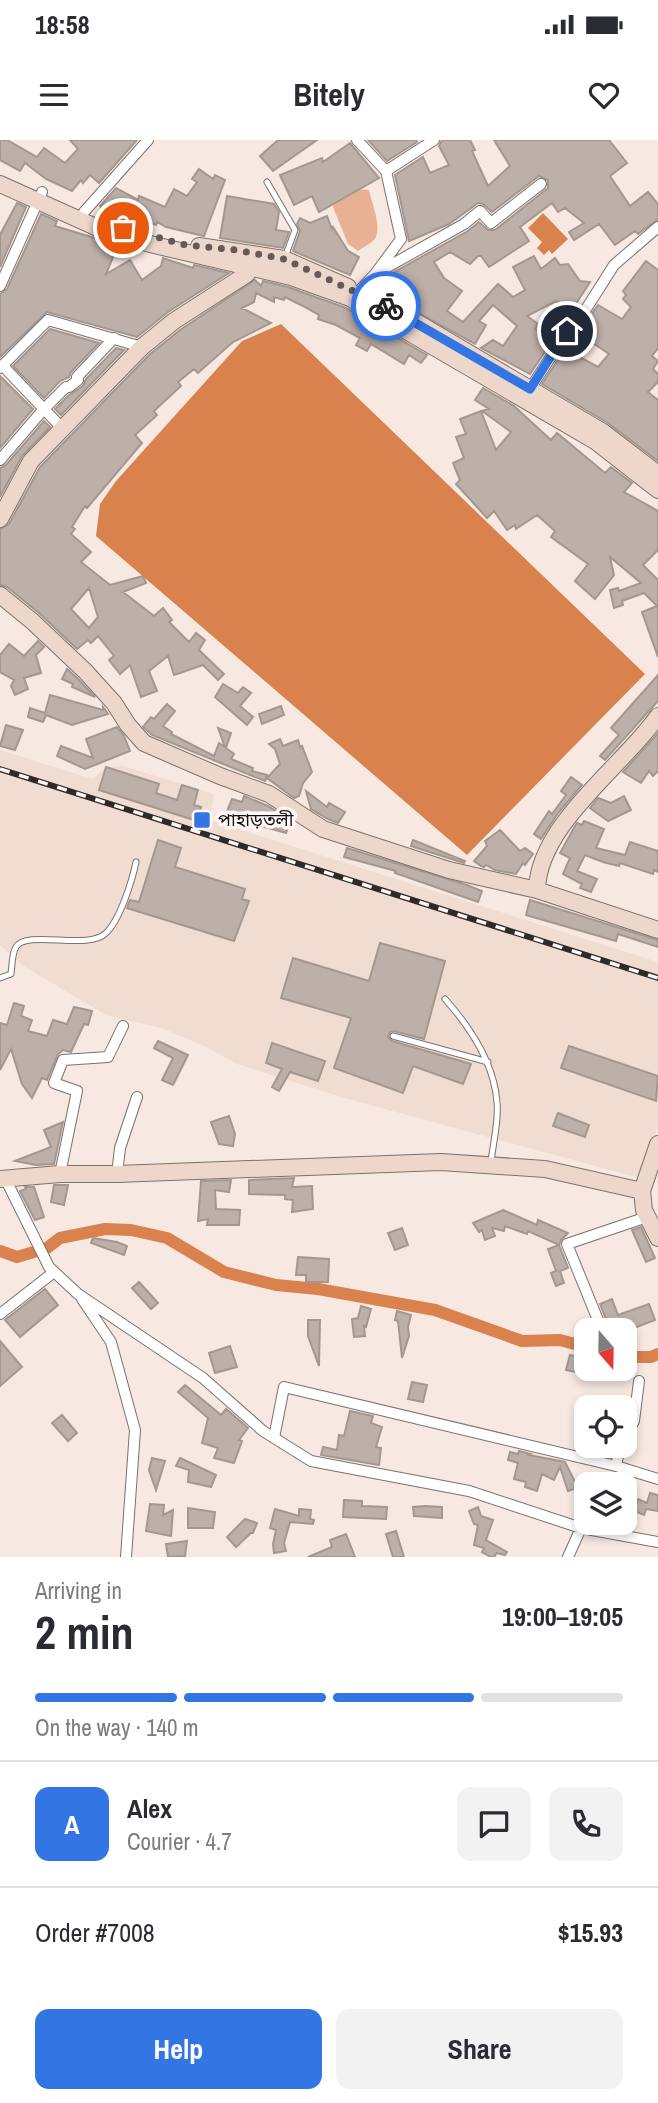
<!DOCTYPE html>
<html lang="en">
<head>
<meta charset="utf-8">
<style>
	body { margin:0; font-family:"Archivo Narrow","Noto Sans Bengali",sans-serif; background:#f2f2f3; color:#2b2b33; height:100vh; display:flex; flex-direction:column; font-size:26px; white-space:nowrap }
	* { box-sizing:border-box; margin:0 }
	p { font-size:23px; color:#7c7c81 }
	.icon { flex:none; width:38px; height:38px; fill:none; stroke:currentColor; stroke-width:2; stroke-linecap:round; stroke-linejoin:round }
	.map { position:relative; height:1417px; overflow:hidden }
	.sheet { display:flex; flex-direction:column; background:#fff; flex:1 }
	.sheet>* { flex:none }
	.needle { width:46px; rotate:160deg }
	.controls { position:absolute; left:574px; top:1178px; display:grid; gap:14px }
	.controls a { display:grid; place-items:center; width:63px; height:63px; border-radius:14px; background:#fff; box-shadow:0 4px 10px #0003; font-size:35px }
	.pin { position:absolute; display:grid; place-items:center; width:60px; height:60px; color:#fff; margin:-30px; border:4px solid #fff; border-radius:50%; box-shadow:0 2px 7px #0007 }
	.courier { position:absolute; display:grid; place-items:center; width:70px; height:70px; margin:-35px; border:5px solid #3376e3; border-radius:50%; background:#fff; color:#222; box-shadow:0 2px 9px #0007 }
	.headline em { font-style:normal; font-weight:800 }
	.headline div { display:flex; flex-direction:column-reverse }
	.headline { display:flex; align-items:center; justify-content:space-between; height:119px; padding:0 35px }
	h1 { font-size:46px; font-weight:800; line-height:52px }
	.bar { display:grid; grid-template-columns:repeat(4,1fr); gap:10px 7px; align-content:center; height:84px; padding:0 35px }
	.bar i { height:9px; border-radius:5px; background:#e1e1e2 }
	.bar .current { background:#3376e3 }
	.bar p { grid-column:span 4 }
	.line { display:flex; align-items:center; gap:18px; padding:0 35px; border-top:2px solid #e1e1e2 }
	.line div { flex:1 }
	.round { display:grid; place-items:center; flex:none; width:74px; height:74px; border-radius:14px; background:#f2f2f3 }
	.primary-button { display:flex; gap:14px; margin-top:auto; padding:14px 35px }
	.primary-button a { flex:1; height:80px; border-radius:14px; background:#3376e3; color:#fff; font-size:28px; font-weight:800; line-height:80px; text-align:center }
	.primary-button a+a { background:#f2f2f3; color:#2b2b33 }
	.status { display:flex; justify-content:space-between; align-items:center; height:49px; padding:0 35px; background:#fff; direction:ltr }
	.status svg { height:19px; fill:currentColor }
	header { display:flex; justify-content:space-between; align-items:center; height:91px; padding:0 35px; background:#fff; font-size:32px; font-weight:800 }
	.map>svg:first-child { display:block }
	.built { fill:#f0dcd1 }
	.green { fill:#e9b193 }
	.water { fill:#da824d }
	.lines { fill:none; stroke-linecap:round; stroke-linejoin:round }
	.canal { stroke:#da824d; stroke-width:12 }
	.building { fill:#bdb0a9; stroke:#a49790; stroke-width:2; fill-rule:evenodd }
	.lane-casing { stroke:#7d716b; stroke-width:7 }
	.street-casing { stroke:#7d716b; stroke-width:12 }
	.secondary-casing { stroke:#7d716b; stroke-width:18 }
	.lane { stroke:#fff; stroke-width:5 }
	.street { stroke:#fff; stroke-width:10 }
	.secondary { stroke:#edd7cb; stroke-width:16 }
	.rail-casing { stroke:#2f2927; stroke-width:6 }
	.rail { stroke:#fef8f6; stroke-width:3.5; stroke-dasharray:10; stroke-linecap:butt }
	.done { stroke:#635b58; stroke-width:7; stroke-dasharray:0 12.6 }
	.route { stroke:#3376e3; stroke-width:9 }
	.poi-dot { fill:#3376e3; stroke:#fef8f6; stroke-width:2.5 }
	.labels { text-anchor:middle; stroke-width:7; stroke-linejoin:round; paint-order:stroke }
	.poi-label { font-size:18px; fill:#140f0d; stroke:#fef8f6; text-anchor:start }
</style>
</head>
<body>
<div class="status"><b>18:58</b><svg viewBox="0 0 49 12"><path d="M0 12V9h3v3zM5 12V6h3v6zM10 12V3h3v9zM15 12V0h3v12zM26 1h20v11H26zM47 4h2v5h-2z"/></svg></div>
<header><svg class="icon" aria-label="menu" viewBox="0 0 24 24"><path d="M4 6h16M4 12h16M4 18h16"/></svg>Bitely<svg class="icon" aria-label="heart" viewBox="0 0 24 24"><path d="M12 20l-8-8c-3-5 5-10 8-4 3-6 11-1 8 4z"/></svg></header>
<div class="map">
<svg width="658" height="1417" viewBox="0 0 658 1417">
	<rect width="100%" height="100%" fill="#f7e9e2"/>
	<path class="built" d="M0,610L93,639L106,627L123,626L214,654L210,680L658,822V986L643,1039L341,957L237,924L206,907L162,888L106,875L22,825L0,805Z"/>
	<path class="green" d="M355,49L369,50C372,63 381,85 376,97C373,103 363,107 358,111L348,104L333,67L336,59Z"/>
	<path class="water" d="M543,73L568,99L552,114L549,110L544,115L537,108L542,102L528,88Z
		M281,184L645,534L467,715L96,396L100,364L116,341L242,201Z"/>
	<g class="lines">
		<path class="canal" d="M0,1111L17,1117L47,1108L60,1098L105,1089L131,1090L167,1098L224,1132L276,1145L318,1149L435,1170L522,1201L560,1200L586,1207
			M625,1217H651L658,1214"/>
	</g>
	<path class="building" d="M0,0H7L37,17L44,8L65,23L78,9L70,0H137L99,43L90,35L83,43L81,40L72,51L46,39L25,23L20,31L0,20Z
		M278,0H317L273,31L260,16Z
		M368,0H416L417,2L387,21Z
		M442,0H470L475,10L472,11L488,46L510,26L494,0H609L627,23L610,36L630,66L648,52L658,64V79L638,94L635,91L615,105L599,84L574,100L569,92L584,83L565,68L558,72L552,63L520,87L529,101L489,127L481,116H478L470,124L450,112L434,122L444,138L462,151L447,171L463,182L498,144L513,157L525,150L513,127L534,116L541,129L555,118L560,125L568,124L580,141L590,142L566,179L556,161L527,176L538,184L535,189L553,200L530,234L481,208L493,200L503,206L517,186L493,165L479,181L486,185L475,204L373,148L380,140L468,91L479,82L488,90H495L548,48V40L539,36L492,72L483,64L478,63L449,84L409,101L395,35L423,17L430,33L449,25L439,6Z
		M350,3L379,38L319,72L312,56L294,65L280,35L322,18L323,22Z
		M199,29L213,39L215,35L225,40L204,96L166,87L157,82L156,85L126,73L125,75L110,67L107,71L100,66L116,48L138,60L139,56L165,67L174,49L187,56L197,42L192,39Z
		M227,56L274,64L279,72L276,90L289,92L283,108L220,98Z
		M17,63L26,67L0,127V95Z
		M41,74L57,81L55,86L118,105L106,134L130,120L142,140L161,126L163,118L193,128L194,125L229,133L168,172L137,197L47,172L0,217V154L7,149Z
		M327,76L332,89L333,87L348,111L359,117L350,135L293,111L300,91L297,84L300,78L310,83Z
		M646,121L658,130V208L652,216L658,221L653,229L658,234V242L648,252L658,260V321L608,283L542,244L565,209L598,227L609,214L590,201L596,192L584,185L598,165L622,179L631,167L623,159L626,155L623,151Z
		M255,140L261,146L263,141L288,147L346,168L427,215L421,223L409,215L404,224L371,204L367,211L356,205L360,198L336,185L318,179L319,175L301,165L285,157L284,160L274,157V162L256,153L254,162L242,168L271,183L233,202L198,233L194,229L178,242L181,246L154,271L157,275L135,295L142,303L87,368L85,366L72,387L75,389L71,394L91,412L81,422L110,445L143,436L146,443L123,452L154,476L163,468L172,480L169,482L189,502L196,493L205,500L199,510L224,534L218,540L203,525L174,535L168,516L149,531L157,551L141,557L130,525L120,534L109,520L114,516L98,496L91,503L88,500L77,509L39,473L7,447L0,445V389L9,384L40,327L149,215L180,190ZM89,448L98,477L89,488L71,469Z
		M50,189L99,203L71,232L69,237L60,241L44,258L13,226Z
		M116,208L124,210L61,275L55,269L69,255L83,246L86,239Z
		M0,236L33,269L0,308Z
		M483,248L514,266L551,300L557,293L605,333L611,327L632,343L624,352L658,371V410L643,425L658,440V517L642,472L657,466L644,453L622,461L623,465L614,468L610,450L618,448L619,451L641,443L610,417L614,435L595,459L575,441L588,424L551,397L555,391L537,375L516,389L515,385L507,390L494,371L487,378L456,344L460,340L453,323L464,318L456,297L466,294L460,279L481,271L496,310L511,292L482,271L489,269L475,260Z
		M44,281L50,287L22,316L0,357V328L6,325Z
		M38,501L44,507L36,515L41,533L24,538L28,549L15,555L11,546L14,540L0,532V515L9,504L24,516Z
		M67,529L77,538L95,557L72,547L73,544L62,539Z
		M658,535V561L605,620L600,616L619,595L611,588Z
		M223,544L238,553L243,547L251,553L240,566L253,577L247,585L215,557Z
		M50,555L103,570V567L108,574L72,585L46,575L43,582L28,577L30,568L45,573Z
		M167,564L175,571L163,586L172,592L171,594L214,616L219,603L225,607L218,588L231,593L226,608L234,614L231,619L253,628L252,631L267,635L265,641L152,595L143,587L151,577L154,579Z
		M281,566L284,575L262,584L259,574Z
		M6,585L23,590L15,610L0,606Z
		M117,587L124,596L130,611L85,629L57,616L61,606L93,618L86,599Z
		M658,593V631L653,636L649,631L641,643L623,632Z
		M280,599L283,606L298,600L300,607L302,606L312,632L303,643L299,656L294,658L267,638L280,624L275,609L269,604Z
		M106,627L159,644L156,653L177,660L182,645L198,650L194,665L201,667L197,681L99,650Z
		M571,637L582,645L558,673L541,699L534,694L549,671L552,674L566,655L561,651Z
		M306,651L327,667L329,663L345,672L338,683L328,679L311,669Z
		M244,656L268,666L290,680L286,693L225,676L232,659L242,662Z
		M624,656L631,670L608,681L590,668L598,658L611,663Z
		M584,681L604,689L596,708L625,715L630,702L658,711V732L654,730L653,734L620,723L619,726L603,722L585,715L577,731L597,739L591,752L580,748L582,744L563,734L570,718L560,713L575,686L577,683L582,685Z
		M500,690L520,711L525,708L533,714L525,725L523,723L516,734L495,730L486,725L484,727L481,726L474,721L487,706L485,701Z
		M158,700L181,708L175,727L245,749L242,759L249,761L234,801L127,768L130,760L139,762Z
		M413,700L465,721L464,723L411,706Z
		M347,708L467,745L482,751L478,762L395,733L396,731L344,717Z
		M530,760L658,800V807L618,794L616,801L526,775Z
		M380,803L445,821L424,899L394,891L390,892L388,897L392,901L471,924L463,944L413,926L403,953L334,928L351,878L281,858L293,818L369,841Z
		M14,863L24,866L21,876L32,880L28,891L47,896L53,880L67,884L74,867L92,871L88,885L84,884L71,912L63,910L58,914L47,940L42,938L32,958L22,944L11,909L0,930V883L7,885Z
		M158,901L188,915L173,945L162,940L173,918L154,908Z
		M272,903L325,921L318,941L290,932L279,951L272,947L282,929L266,923Z
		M569,906L658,936L656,961L561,928Z
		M558,973L589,985L585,997L553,986Z
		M229,976L235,994L233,1006L219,1004L211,982Z
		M63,982L54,1024L36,1025L15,1021L51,1007L44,990Z
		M294,1038L292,1047L312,1046L313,1069L292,1072L293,1060L285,1059V1055L249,1054V1040Z
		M231,1040L229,1052L215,1050L216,1069L240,1070L239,1085H207L208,1079L198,1081L201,1041Z
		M54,1045H68L64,1065L51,1062Z
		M25,1047H34L44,1077L35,1080L20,1051L26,1049Z
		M503,1070L537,1085L538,1080L568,1093L561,1100L559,1105L528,1091L527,1094L505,1086L504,1091L492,1088L495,1096L485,1100L482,1090L479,1092L473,1083Z
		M641,1087L655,1118L646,1122L632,1090Z
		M402,1088L408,1105L395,1110L388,1093Z
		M93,1098L117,1102L127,1106L124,1115L91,1103Z
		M559,1105L568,1128L560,1131L564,1143L556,1146L551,1133L556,1131L548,1109Z
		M298,1117L329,1119L328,1142H306V1135H296Z
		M139,1142L158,1163L151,1169L132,1148Z
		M45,1149L58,1165L20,1197L5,1180Z
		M612,1159L618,1175L649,1164L655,1180L629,1190H618L617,1186L610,1189L600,1164Z
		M361,1166L371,1169L366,1187L364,1186L365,1196L354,1197L352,1179L358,1178Z
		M397,1171L411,1175L408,1187L409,1196L402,1218L398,1181L395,1180Z
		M308,1180H320L319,1226L308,1196Z
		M0,1201L22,1227L0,1246Z
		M230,1206L237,1227L215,1233L209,1213Z
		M570,1215L586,1219V1234L566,1230Z
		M412,1242L427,1245L423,1262L408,1259Z
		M185,1245L221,1275L226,1269L248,1288L239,1300L242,1301L234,1323L214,1318L218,1308L202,1303L208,1278L178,1252Z
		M350,1271L373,1276L371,1283L382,1287L376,1307L381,1308L379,1325L321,1315L323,1307L337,1310L339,1295L344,1296Z
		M62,1275L77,1293L68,1301L52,1283Z
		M519,1311L531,1314L529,1315L565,1322L578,1348L568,1351L560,1327L554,1340L542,1334L537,1351L525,1347L526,1342L514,1339L518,1323L508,1320L510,1312L518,1314Z
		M152,1318L165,1321L156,1350L149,1330Z
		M180,1318L216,1335L211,1347L188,1342L189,1330L176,1326Z
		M650,1353L658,1355V1371L646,1369L644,1375L634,1371L638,1359L647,1363Z
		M344,1360L362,1361V1366L387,1367L386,1379L343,1377Z
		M150,1364L164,1365L163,1375L173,1370L171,1396L146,1391Z
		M426,1366L442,1367V1378L414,1376L413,1367Z
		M478,1367L481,1376L493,1380L486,1400L507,1412L505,1415L497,1413L494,1417H491L482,1412L484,1408L474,1405L478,1385L474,1384L469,1371Z
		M188,1368L215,1372L213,1388H188Z
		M275,1369L299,1376V1369L311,1370L310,1379L314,1380L313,1384L290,1382L284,1403L286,1411L274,1413L273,1404L276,1390L270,1388Z
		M245,1379L257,1383L253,1393H251L236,1407L227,1397Z
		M396,1391L404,1417H393L386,1394Z
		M346,1394L355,1417H308L332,1407L330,1400Z
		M187,1401L185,1416L168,1417L166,1404Z"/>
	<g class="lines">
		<g class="lane-casing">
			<path id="lane" d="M267,42L295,90L285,117
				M0,838L11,834C12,826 12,813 16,807C27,789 88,811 106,793C120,780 132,741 136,722
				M445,859C470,887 494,924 497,962C499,981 493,1003 491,1022
				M393,896L488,922"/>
		</g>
		<g class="street-casing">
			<path id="street" d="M357,0L386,31
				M84,72L148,0
				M375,134L464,84L480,71L491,83L541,44
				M0,146L42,52
				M358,152L375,134L401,99L386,31L434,0
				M2,225L63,289
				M0,228L48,180L142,207
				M530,249L567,192L581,177L614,125L658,87
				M0,320L43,270L66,247H69L78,240L77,237L114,198
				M60,1034L77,951L54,943L63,920L108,917L123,886
				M117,1034L120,1008L137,957
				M5,1038L49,1127L78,1154L203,1238L263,1291L311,1321L469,1351L581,1388L658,1402
				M82,1159L111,1202L135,1290L126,1417
				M0,1174L54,1132
				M602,1190L567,1104L647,1077
				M625,1297L634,1281L639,1241
				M274,1298L284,1247L616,1326L658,1339
				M616,1326L620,1306
				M568,1417L581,1388"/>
		</g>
		<g class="secondary-casing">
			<path id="secondary" d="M0,44L100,89L150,104L291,137L350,158L595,301L658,350
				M199,106L284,119L348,147
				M371,158L411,179L603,292L658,334
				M0,379L31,321L142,207L174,181L247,134L249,118
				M0,455L32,481L85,531L114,563L128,585L144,603L220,636L269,654L323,689L449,730L537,750
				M658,576C623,626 538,685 537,750L658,790
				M658,1004L642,1051L644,1070L658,1098
				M0,1039L60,1034H117L441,1022L545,1029L642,1051"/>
		</g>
		<use href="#lane" class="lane"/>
		<use href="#street" class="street"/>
		<use href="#secondary" class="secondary"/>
		<g class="rail-casing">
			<path id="rail" d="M0,629L658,838"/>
		</g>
		<use href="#rail" class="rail"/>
	</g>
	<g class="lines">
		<path class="done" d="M123,88L186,105L236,110L284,119L386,166"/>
		<path class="route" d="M386,166L530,249L567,191"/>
	</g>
	<rect class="poi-dot" x="193" y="671" width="18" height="18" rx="3.5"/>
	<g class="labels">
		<g class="poi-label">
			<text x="218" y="686">পাহাড়তলী</text>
		</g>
	</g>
</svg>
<div class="controls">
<a><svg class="needle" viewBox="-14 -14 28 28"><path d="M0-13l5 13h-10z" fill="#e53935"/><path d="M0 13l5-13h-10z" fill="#7c7c81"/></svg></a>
<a><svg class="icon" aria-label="locate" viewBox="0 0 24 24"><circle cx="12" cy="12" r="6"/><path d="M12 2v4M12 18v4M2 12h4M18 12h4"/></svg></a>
<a><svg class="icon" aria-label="layers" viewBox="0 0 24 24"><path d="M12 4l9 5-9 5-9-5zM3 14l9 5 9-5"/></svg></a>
</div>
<div class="pin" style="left:123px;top:88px;background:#ea580c"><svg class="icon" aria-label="bag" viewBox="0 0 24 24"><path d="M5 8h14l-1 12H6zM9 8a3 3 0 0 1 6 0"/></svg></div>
<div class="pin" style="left:567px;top:191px;background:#1f2937"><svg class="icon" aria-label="home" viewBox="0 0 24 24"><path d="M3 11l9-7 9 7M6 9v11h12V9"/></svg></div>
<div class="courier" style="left:386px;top:166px"><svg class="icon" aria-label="bike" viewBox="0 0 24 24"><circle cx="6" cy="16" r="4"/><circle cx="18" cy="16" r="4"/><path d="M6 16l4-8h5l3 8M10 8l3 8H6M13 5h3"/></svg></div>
</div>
<section class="sheet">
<div class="headline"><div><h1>2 min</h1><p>Arriving in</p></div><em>19:00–19:05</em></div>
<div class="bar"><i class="current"></i><i class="current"></i><i class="current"></i><i></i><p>On the way · 140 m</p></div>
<div class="line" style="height:126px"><b class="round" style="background:#3376e3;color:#fff">A</b><div><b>Alex</b><p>Courier · 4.7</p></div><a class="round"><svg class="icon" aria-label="chat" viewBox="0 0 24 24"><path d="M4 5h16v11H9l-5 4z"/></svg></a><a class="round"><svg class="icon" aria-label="phone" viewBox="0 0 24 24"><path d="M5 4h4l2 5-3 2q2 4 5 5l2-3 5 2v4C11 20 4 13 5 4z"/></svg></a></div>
<div class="line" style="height:91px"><div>Order #7008</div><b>$15.93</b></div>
<div class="primary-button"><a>Help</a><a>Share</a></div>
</section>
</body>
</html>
